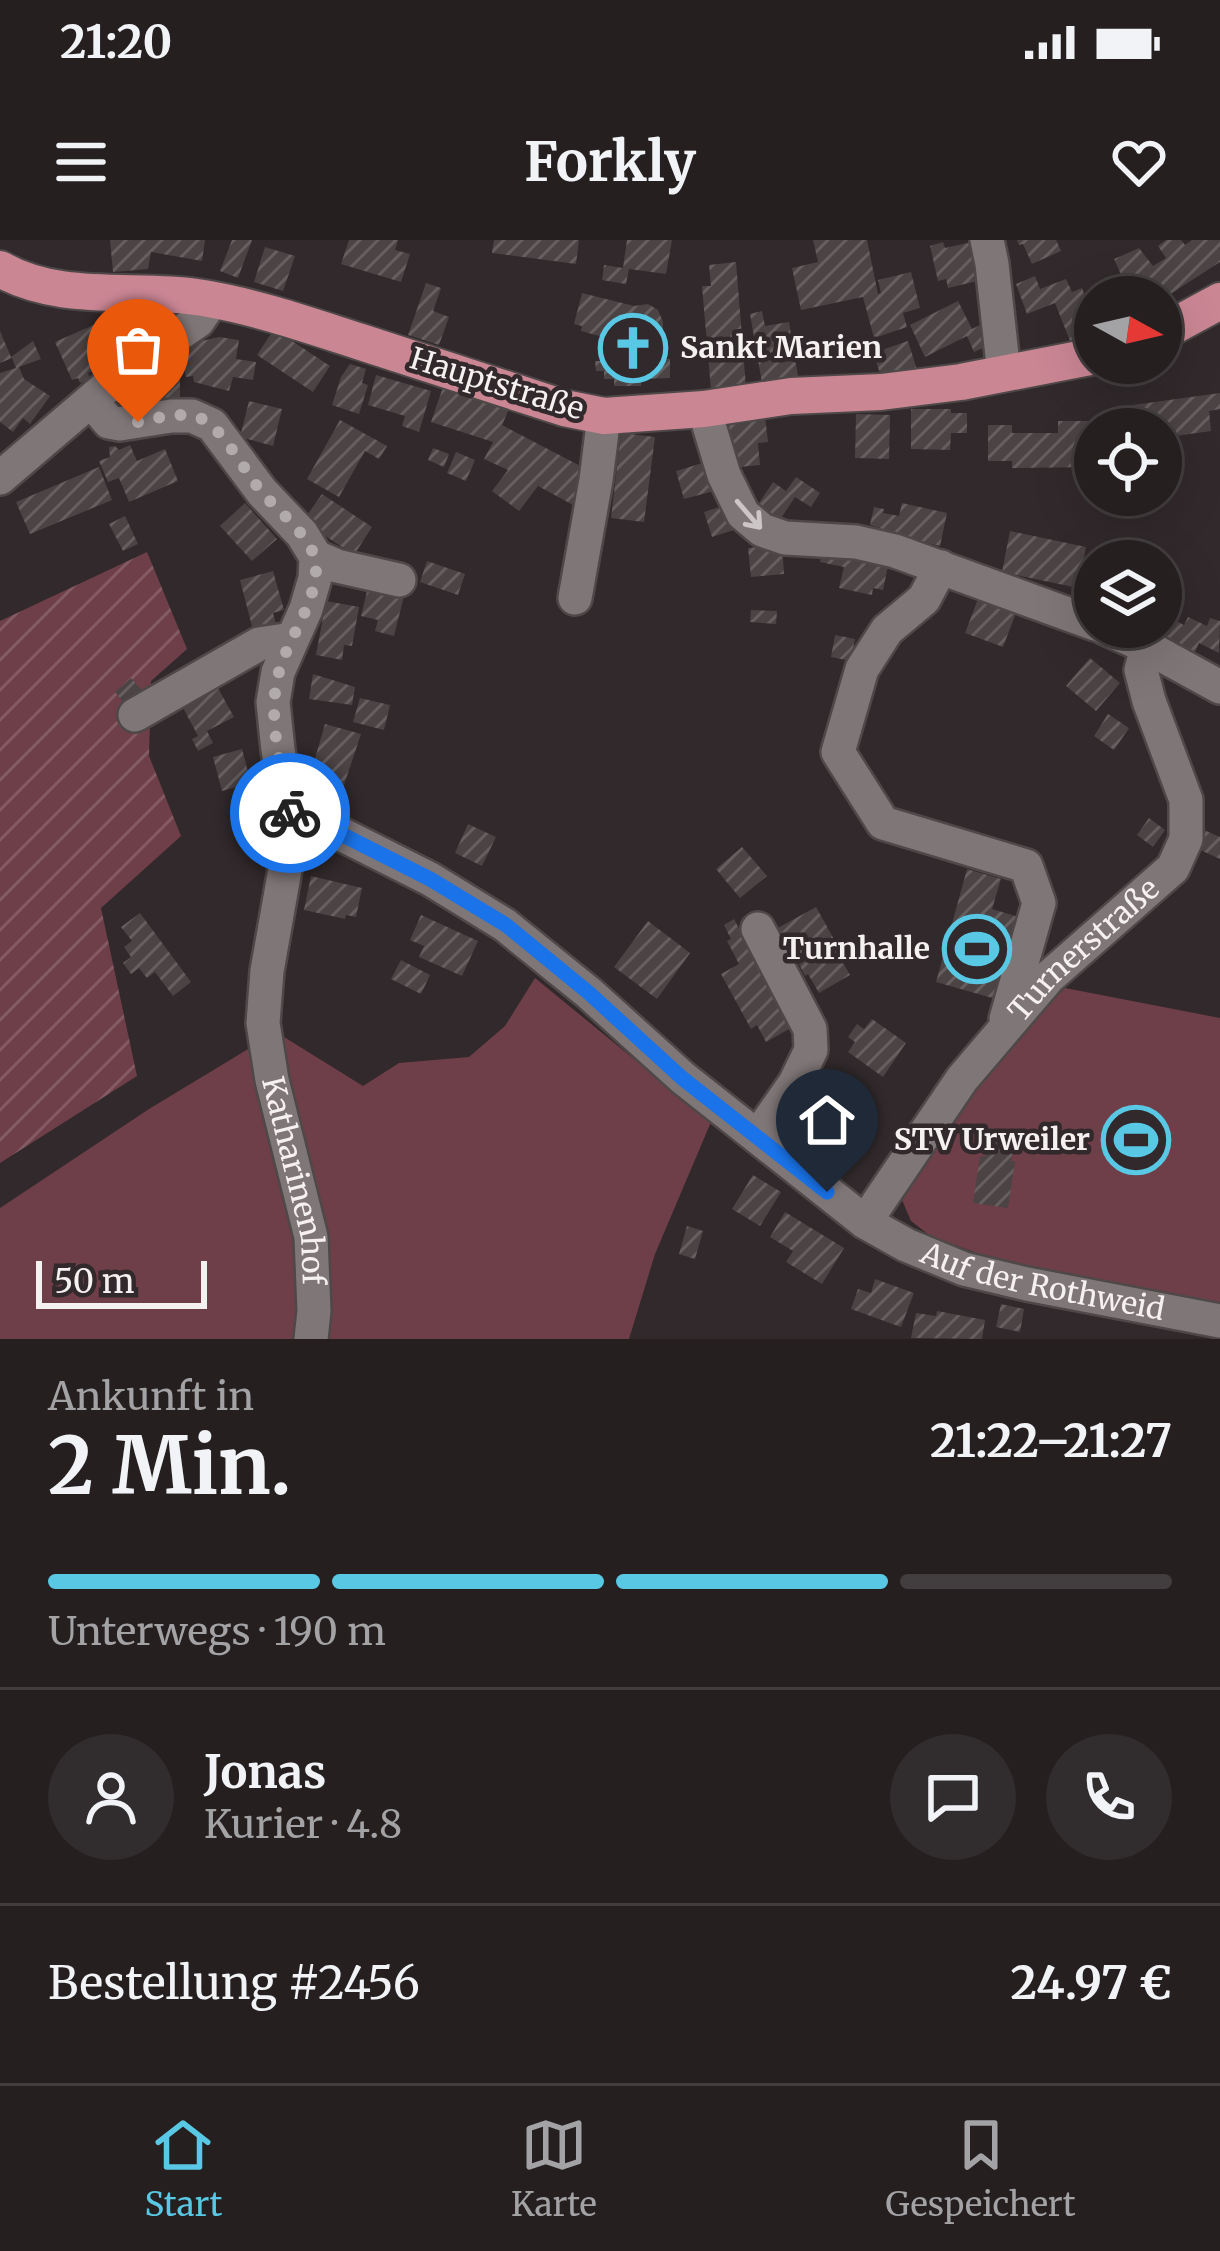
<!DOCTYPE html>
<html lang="de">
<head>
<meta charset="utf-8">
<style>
	body { margin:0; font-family:Merriweather,serif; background:#312c2d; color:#f1f3f6; height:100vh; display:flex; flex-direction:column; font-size:45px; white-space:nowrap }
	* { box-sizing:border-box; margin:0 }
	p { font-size:39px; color:#a3a2a5 }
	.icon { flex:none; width:66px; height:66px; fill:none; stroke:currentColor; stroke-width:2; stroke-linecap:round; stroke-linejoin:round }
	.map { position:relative; height:1099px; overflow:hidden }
	.sheet { display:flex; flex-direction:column; background:#251f20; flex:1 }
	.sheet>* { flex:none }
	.needle { width:78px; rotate:98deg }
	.tools { position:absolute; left:1074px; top:36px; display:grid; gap:24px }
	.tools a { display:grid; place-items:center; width:108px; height:108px; border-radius:50%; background:#251f20; box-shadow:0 12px 48px #0002,0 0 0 3px #423d3e; font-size:60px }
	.scale { position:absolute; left:36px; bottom:30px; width:171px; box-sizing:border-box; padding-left:12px; border:6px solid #f6f1f1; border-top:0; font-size:33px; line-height:42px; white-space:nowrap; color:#f6f1f1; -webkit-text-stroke:9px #31292b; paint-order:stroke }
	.pin { position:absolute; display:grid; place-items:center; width:102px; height:102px; color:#fff; margin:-123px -51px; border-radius:50% 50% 50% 0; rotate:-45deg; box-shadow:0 0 12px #0007 }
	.pin .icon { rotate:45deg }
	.courier { position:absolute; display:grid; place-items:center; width:120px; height:120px; margin:-60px; border:9px solid #1a73e8; border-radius:50%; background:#fff; color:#222; box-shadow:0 3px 15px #0007 }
	.overview em { font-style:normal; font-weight:700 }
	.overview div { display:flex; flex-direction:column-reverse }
	.overview { display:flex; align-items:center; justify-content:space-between; height:204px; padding:0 48px }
	h1 { font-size:78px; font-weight:700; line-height:90px }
	.bar { display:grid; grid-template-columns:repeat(4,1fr); gap:18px 12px; align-content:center; height:144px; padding:0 48px }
	.bar i { height:15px; border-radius:9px; background:#423d3e }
	.bar .selected { background:#59c8e4 }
	.bar p { grid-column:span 4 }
	.line { display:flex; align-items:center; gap:30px; padding:0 48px; border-top:3px solid #423d3e }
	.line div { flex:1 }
	.round { display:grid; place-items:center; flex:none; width:126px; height:126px; border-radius:63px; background:#312c2d }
	.status { display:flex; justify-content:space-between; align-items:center; height:84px; padding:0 60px; background:#251f20; direction:ltr }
	.status svg { height:33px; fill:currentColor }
	header { display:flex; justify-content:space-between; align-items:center; height:156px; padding:0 48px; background:#251f20; font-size:54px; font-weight:700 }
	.dock { display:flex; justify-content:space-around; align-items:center; height:168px; border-top:3px solid #423d3e; background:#251f20; font-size:33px; color:#a3a2a5 }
	.dock a { display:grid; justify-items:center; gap:6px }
	.dock .selected { color:#59c8e4 }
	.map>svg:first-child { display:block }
	.grass { fill:#6f3f49 }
	.garden { fill:url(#garden-furrows) }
	.building { fill:url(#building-hatch) }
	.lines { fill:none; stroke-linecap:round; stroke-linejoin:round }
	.minor-casing { stroke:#4e4848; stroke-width:38 }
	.major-casing { stroke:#4e4848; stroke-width:40 }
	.minor { stroke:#7f7677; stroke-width:33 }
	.major { stroke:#cb8694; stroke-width:36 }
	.oneway { stroke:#ccc6c6 }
	.done { stroke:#b1abac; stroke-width:12; stroke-dasharray:0 21.6 }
	.route { stroke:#1a73e8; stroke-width:15 }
	.labels { text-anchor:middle; stroke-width:9; stroke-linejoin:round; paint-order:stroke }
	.poi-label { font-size:30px; font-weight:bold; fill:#f6f1f1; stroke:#31292b; text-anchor:end }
	.street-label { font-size:30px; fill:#f6f1f1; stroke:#31292b }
</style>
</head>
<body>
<div class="status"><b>21:20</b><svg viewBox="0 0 49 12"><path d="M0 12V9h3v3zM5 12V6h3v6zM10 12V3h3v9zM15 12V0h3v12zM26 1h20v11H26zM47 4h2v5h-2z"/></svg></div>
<header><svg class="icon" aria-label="menu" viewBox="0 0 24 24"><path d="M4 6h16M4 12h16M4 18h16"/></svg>Forkly<svg class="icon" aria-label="heart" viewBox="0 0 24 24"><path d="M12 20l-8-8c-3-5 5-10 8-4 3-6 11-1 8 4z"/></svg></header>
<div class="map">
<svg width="1220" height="1099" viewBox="0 0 1220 1099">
	<defs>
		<pattern id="garden-furrows" width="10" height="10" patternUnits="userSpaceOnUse" patternTransform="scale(3)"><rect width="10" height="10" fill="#6f3f49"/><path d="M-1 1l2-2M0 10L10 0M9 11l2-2" fill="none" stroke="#845b64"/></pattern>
		<pattern id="building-hatch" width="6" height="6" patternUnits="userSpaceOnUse" patternTransform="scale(3)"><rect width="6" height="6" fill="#4b4344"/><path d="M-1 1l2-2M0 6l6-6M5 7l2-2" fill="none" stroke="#665f5f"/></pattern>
	</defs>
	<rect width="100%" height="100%" fill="#31292b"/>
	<path class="grass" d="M535,738L711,882L655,1014L629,1099H0V968L149,869L276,792L363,846L399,823L469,817L505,786Z
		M1065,748L1220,778V1064L1013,1025L933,998L911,981L902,960C938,877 1002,811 1065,748Z"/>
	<path class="garden" d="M147,312L187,409L151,441L149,516L181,596L101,668L137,836L0,923V381Z"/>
	<path class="building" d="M110,0H205L202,21L151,12L148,29L113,32Z
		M232,0H252L238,38L220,31Z
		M349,0H398L395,10L410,14L401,42L341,24Z
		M494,0H579L576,24L492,13Z
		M627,0H672L666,34L629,29L626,44L602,40L604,25L623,28Z
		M813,0H867L878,54L881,53L878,40L911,32L920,68L903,73L907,87L874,98L863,57L801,70L792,28L818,22Z
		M1017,0H1056L1061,11L1032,24L1023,4L1019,5Z
		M1166,0H1181L1185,5L1192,0H1220V22L1161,60V57H1103L1100,52L1123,39L1114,19L1139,8L1153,26L1166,18L1158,6Z
		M977,1L986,39L948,48L946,39L938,41L930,6L943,2L945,8Z
		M265,7L295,16L283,51L254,42Z
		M736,22L746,147L711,150L702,46H711L709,25Z
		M1035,36L1040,49L1066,39L1072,52L1082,48L1095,83V91L1070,101L1055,63L1027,74L1016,44Z
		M426,43L441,48L433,71L449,77L439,105L408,95Z
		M582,53L634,66L648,64L658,70L663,82V119H670V138L641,139V146H614V139H604V131H596L595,121H604L603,97L581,91L582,86L574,84Z
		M958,61L972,89L980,85L990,105L974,112L967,96L925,117L910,85Z
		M159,68L165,95L126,106L124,100L107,109L113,122L88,133L91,139L80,143L78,138L72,140L55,102L118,74L119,79Z
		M762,71L765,86L789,82L798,136L762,143L750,74Z
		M274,89L330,126L313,152L257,115Z
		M0,91L11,117L33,101L41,119L19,127L24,139L50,156L30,184L23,178L13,192L0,182V133L16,128L12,118L0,123Z
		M219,97L239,100L236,119L256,122L253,140L233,137L229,151L194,142L193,136L186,137L179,106Z
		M908,101L918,133L882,139L873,113Z
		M350,124L366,129L362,143L368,145L359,174L332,165L341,137Z
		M153,134L180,135V158H158L160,171L126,176L122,145L153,141Z
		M376,135L431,151L419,192L402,186L405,176L368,165Z
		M443,147L509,169L502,185L590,231L573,265L538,246L519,271L492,251L508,230L484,219L493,202L431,182Z
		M1220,153V169L1209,171L1211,191L1161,198V189H1136L1133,165Z
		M249,161L282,169L273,206L240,197Z
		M911,169H951V173H967V193H951L950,210L911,209Z
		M856,174L890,175L889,219L855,218Z
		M765,176L768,202L758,203L760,225L730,228L725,181Z
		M340,180L387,206L379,219L365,211L339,257L307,239Z
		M1058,181H1124V189H1095V227L1012,228V221H988V185H1012V193H1058Z
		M621,193L655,197L644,282L611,278Z
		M130,205L137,221L165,209L178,241L129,262L119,238L108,242L99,221L110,217L109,207L115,206L119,210Z
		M433,208L449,214L444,227L428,220Z
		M456,212L475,220L466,241L447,233Z
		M706,222L714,251L684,259L676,231Z
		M99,227L112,260L30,294L16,262Z
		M796,237L820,253L811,267L795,257L776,286L753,272L773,242L786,251Z
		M322,254L372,287L354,315L303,281Z
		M245,263L277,299L252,321L220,286Z
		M902,263L947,273L940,306L879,292L880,288L870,285L874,267L884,269L883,273L899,276Z
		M726,265L734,290L712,297L704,272Z
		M125,276L138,304L123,311L109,284Z
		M1010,291L1086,307L1078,348L1002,332Z
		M782,305L784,334L751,337L748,308Z
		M823,309L880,321L879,324L888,326L883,350L873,348L872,355L839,348L844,327L820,322Z
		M427,321L465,334L458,355L420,342Z
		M273,331L284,370L273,373L276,384L253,390L240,340Z
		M368,347L404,356L394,396L375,391L378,380L361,376Z
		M978,359L1016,373L1003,407L965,393Z
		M326,361L359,367L352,406L344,405L342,420L316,415Z
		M751,370L777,371L776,384L750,382Z
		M1168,377L1184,385L1188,377L1207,386L1210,378L1220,381L1219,413L1199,403L1194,414L1159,398Z
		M835,395L855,399L851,421L831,417Z
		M1090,418L1120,443L1096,471L1066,446Z
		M313,434L355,447L352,465L309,459Z
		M131,438L146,455L129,469L115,452Z
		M218,448L234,477L207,491L213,503L198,511L192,499L198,496L182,466Z
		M360,458L390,465L384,490L353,482Z
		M1108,474L1129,488L1114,510L1094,496Z
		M325,484L361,494L337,566L308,557L311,547L307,546Z
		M242,509L251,543L222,551L213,517Z
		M1149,578L1165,590L1153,607L1137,595Z
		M468,584L496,597L482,626L455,613Z
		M1204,590L1220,597V619L1196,608Z
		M742,607L767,636L740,658L716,629Z
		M967,629L1001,639L992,669L1019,677L996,759L936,742Z
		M311,636L362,648L356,677L346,675L345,679L304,670Z
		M816,667L845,719L842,721L850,735L819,753L808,734L805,736L798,722L795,723L776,689Z
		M140,673L191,742L173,756L155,732L147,738L139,728L131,734L123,723L131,717L124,707L132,701L121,687Z
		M421,675L478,701L462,736L419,717L424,706L410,700Z
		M734,679L791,788L766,802L757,785L751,789L721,734L739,724L727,701L731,699L724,685Z
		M648,681L690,713L657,759L614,727Z
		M401,720L430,735L421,754L391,739Z
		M872,779L906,803L883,837L848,812L855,802L848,797L857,784L864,789Z
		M820,857L852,879L850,882L864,892L848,917L833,907L830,910L799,889Z
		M990,888L1016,892L1011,921H1015L1008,968L973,963L980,916L985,917Z
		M753,935L781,952L760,986L732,969Z
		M785,972L844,1008L822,1044L786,1022L793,1011L770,997Z
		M687,986L703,991L695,1019L679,1014Z
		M875,1039L914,1053L901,1087L851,1069L858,1049L871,1053Z
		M1001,1064L1024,1069L1020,1092L996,1087Z
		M937,1071L985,1080L982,1099L911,1098L916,1073L936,1076Z"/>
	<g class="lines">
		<g class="minor-casing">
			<g id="minor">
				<path d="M987,0L992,24L1004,134"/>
				<path id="s1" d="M92,162L109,182L120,184L171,176H192L212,185L262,252L302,294L316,317L315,338L306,369L278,432L273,462L278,510L292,590L267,731L263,783L272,840L311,997L314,1071L311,1099"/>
				<path d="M704,169L724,235L743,274L762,290L785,298L856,302L895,311L1095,384"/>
				<path d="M0,238L130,127L198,81L213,59"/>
				<path d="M316,317L337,326L399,340"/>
				<path d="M941,327L924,359L887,390L862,429L838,512L883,583L1026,626L1039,663L1006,779"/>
				<path d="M575,358L596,240L604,176"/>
				<path d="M1103,387L1147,407L1220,447"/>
				<path d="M135,475L259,404L292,399"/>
				<path id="s2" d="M291,579H305L335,591L430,639L505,685L589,753L683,838L865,982L906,1005L964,1029L1027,1044L1220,1081"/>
				<path d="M758,689L810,789L811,810L795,843L758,896"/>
				<path id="s3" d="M865,982L962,839L1049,737L1173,628L1186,599V560L1149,461L1141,430L1147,407"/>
			</g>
		</g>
		<g class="major-casing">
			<path id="major" d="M0,29C63,65 140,46 209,59C260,68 311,86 361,102C428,124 496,146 564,168L604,176L704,169L791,156L881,152L961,142L1095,116
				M1161,93L1220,61"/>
		</g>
		<use href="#minor" class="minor"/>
		<use href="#major" class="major"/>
	</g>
	<defs><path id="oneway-shaft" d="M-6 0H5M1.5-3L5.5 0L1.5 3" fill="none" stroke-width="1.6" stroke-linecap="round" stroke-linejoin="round" transform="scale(3)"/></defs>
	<use class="oneway" href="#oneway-shaft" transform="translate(749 275) rotate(49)"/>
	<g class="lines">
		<path class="done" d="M138,182C158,178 182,170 202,179C224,190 244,230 260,250C274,267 292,280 304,298C309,305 315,314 316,322C318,364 287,397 278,436C267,481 282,529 290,573"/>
		<path class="route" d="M290,573L291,579H304L335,591L430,639L506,685L589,753L682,838L827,952"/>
	</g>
	<defs>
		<g id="church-ring" transform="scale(3.45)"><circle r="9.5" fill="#31292b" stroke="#59c8e4" stroke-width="1.5"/><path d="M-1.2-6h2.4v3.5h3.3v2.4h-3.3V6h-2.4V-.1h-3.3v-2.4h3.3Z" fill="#59c8e4"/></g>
		<g id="stadium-ring" transform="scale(3.45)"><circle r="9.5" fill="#31292b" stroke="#59c8e4" stroke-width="1.5"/><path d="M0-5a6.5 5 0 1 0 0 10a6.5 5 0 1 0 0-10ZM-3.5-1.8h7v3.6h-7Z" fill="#59c8e4"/></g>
	</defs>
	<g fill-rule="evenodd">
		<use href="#church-ring" x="633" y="108"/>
		<use href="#stadium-ring" x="977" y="709"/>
		<use href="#stadium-ring" x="1136" y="900"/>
	</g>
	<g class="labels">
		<g class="poi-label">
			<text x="680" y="118" text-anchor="start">Sankt Marien</text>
			<text x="930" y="719">Turnhalle</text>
			<text x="1090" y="910">STV Urweiler</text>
		</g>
		<g class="street-label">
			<text transform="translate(497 144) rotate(17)" y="10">Hauptstraße</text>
			<text dy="10" stroke="none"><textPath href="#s3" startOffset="351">Turnerstraße</textPath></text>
			<text dy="10" stroke="none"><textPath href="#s1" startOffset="939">Katharinenhof</textPath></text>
			<text dy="10" stroke="none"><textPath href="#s2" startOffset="897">Auf der Rothweid</textPath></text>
		</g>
	</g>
</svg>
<div class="tools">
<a><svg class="needle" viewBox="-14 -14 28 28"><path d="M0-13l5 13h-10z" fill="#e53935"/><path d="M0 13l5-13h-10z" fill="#a3a2a5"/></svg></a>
<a><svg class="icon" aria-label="locate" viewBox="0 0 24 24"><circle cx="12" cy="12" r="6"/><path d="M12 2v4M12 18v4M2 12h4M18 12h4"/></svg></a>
<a><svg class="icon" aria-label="layers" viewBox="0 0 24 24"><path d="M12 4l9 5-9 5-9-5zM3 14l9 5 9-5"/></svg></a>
</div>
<div class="scale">50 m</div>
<div class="pin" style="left:138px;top:182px;background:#ea580c"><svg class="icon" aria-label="bag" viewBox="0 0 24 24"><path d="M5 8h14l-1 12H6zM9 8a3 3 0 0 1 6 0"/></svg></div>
<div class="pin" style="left:827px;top:952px;background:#1f2937"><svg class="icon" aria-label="home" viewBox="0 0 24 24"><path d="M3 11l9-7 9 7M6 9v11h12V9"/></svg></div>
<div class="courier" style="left:290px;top:573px"><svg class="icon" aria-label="bike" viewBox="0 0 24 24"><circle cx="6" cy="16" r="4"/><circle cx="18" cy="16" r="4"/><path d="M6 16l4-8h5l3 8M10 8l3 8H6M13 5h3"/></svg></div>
</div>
<section class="sheet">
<div class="overview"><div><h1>2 Min.</h1><p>Ankunft in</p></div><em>21:22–21:27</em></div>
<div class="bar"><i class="selected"></i><i class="selected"></i><i class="selected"></i><i></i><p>Unterwegs · 190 m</p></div>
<div class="line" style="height:216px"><a class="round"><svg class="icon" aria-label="person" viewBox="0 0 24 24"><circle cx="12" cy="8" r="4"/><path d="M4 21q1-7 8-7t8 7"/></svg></a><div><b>Jonas</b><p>Kurier · 4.8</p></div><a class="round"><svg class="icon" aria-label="chat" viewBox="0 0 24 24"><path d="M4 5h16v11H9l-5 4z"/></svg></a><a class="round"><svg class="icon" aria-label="phone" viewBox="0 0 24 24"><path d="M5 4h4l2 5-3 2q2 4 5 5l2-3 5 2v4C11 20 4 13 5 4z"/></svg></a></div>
<div class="line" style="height:156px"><div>Bestellung #2456</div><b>24.97 €</b></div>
</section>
<nav class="dock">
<a class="selected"><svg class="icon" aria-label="home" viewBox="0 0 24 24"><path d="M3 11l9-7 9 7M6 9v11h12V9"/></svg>Start</a>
<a><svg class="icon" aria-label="map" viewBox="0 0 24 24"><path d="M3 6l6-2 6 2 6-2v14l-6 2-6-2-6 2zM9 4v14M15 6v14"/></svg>Karte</a>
<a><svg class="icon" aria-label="saved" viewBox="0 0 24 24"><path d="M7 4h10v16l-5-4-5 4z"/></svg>Gespeichert</a>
</nav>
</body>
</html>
